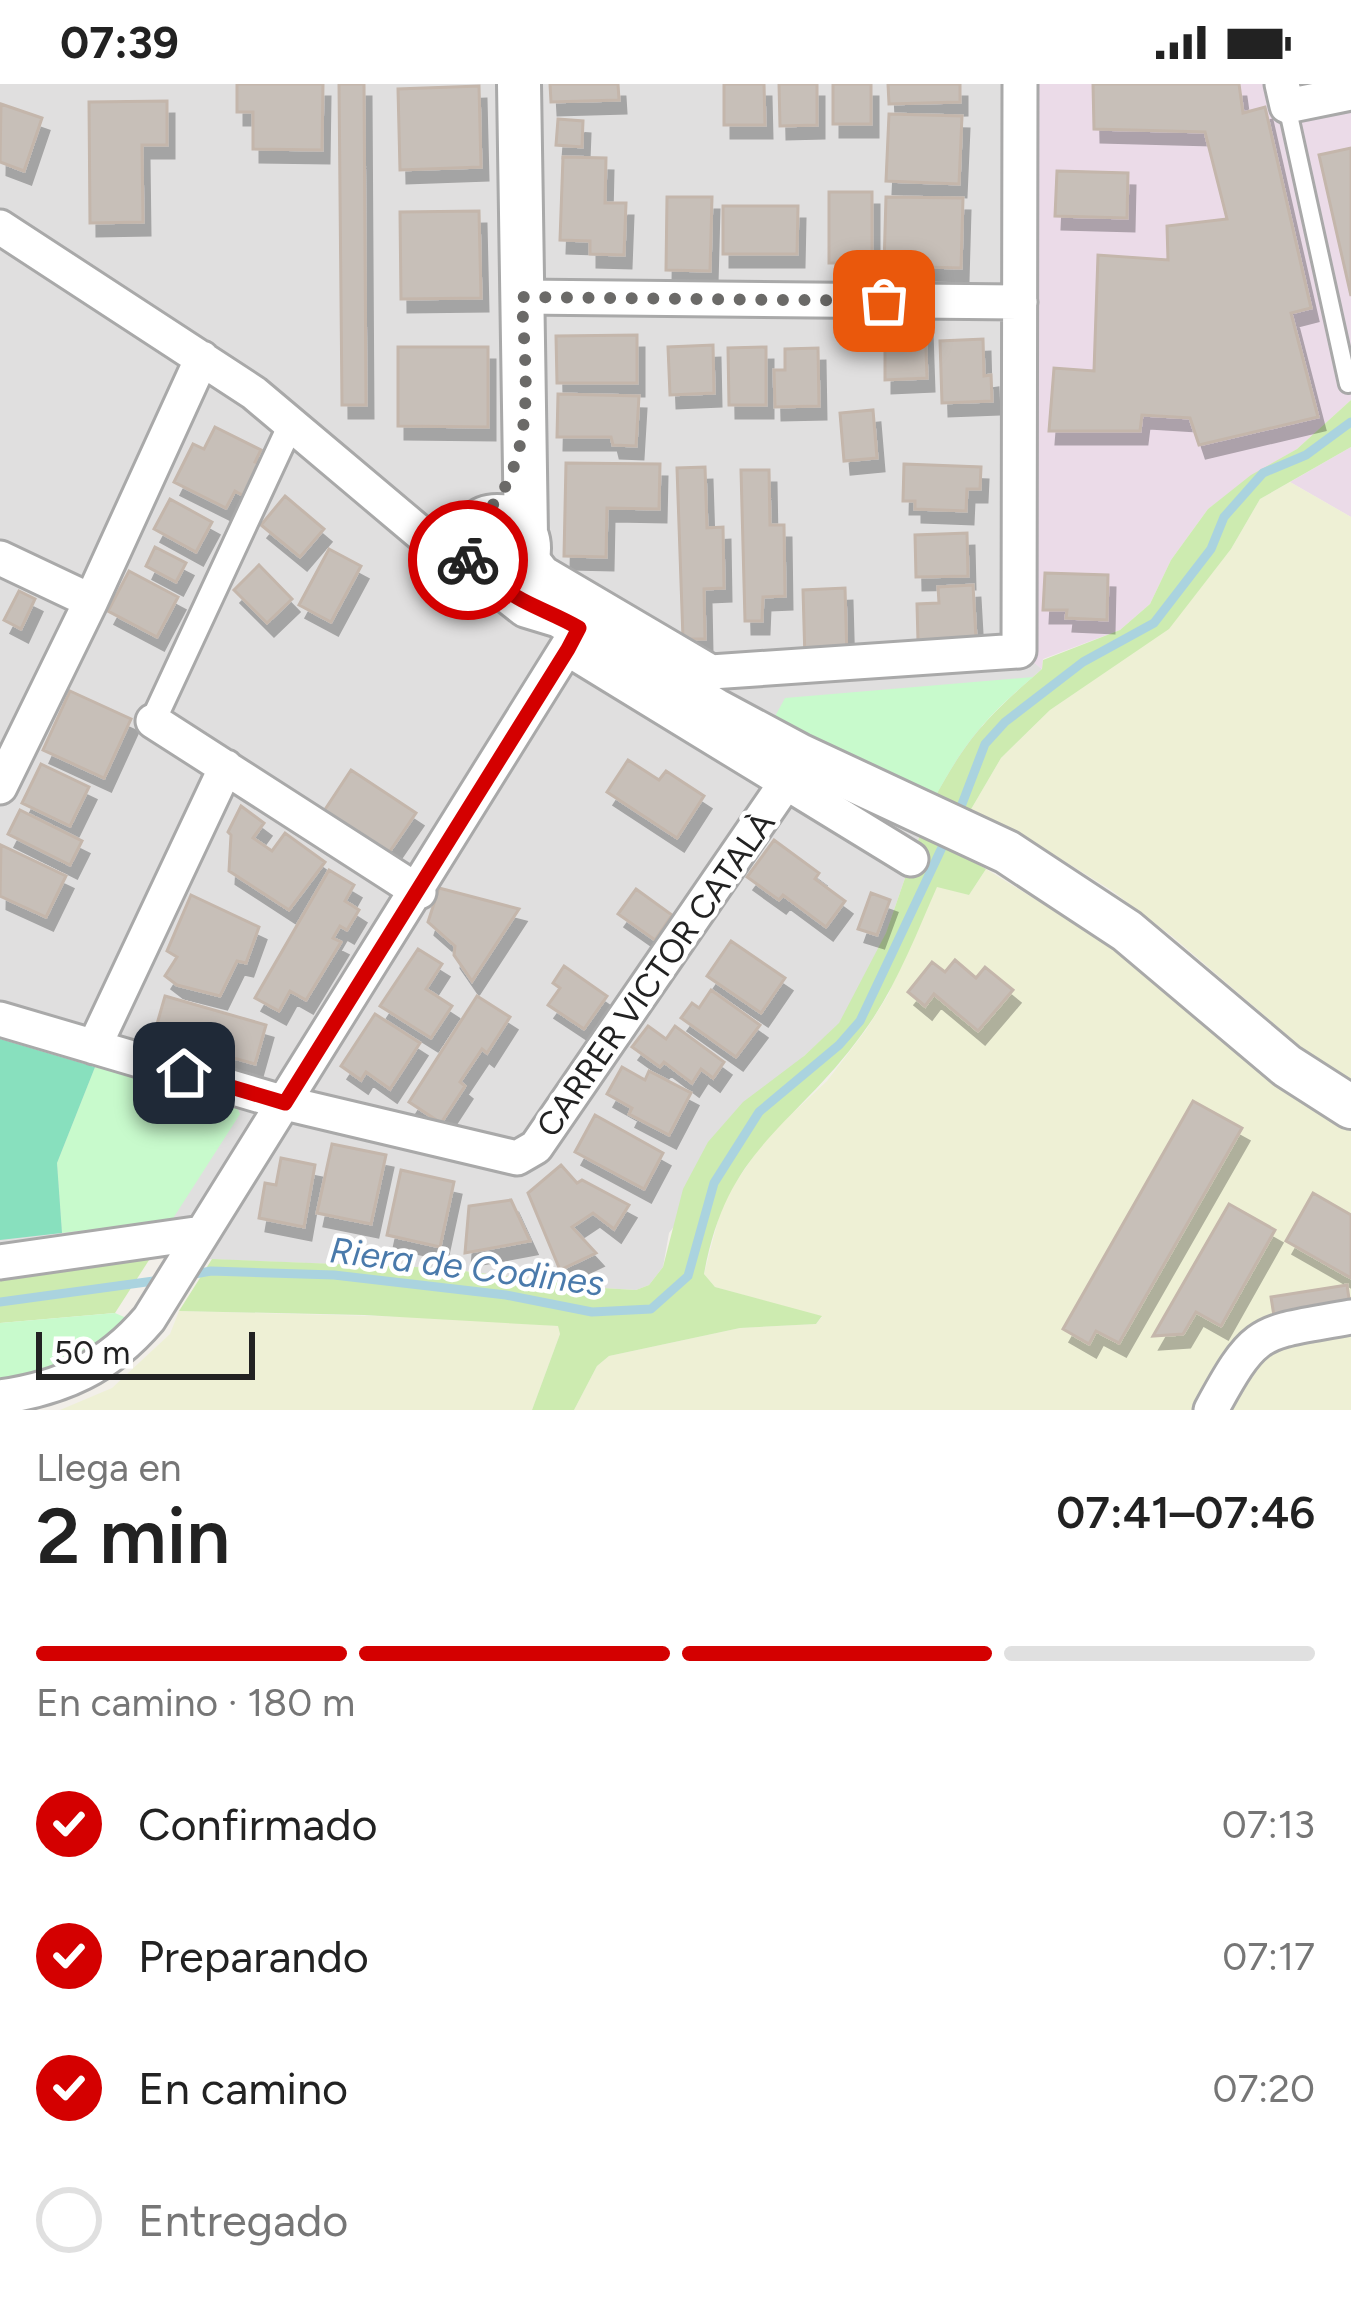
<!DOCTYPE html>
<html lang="es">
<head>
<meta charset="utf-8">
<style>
	body { margin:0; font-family:Figtree,sans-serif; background:#f2f2f2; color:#222; height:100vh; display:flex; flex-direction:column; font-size:45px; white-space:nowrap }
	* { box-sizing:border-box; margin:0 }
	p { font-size:39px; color:#767676 }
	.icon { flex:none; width:66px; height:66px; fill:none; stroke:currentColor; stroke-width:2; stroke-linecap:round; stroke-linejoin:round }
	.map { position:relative; height:1326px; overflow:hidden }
	.panel { display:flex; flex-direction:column; background:#fff; flex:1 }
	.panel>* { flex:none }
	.scale { position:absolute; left:36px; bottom:30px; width:219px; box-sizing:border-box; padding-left:12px; border:6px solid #222; border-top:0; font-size:33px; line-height:42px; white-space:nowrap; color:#222; -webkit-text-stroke:9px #fff; paint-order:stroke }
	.pin { position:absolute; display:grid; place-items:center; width:102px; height:102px; color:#fff; margin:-51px; border-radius:24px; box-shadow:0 6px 18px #0006 }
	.courier { position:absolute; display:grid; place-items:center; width:120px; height:120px; margin:-60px; border:9px solid #d40000; border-radius:50%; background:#fff; color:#222; box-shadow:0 3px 15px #0007 }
	.summary em { font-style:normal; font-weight:600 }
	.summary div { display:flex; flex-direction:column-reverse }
	.summary { display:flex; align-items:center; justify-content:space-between; height:204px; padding:0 36px }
	h1 { font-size:78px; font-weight:600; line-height:90px }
	.bar { display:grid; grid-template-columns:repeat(4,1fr); gap:18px 12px; align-content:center; height:144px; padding:0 36px }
	.bar i { height:15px; border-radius:9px; background:#e0e0e0 }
	.bar .current { background:#d40000 }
	.bar p { grid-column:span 4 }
	ol { padding:0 36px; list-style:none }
	li { display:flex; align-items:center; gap:36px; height:132px }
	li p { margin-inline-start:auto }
	li .icon { padding:12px; border-radius:50%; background:#d40000; color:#fff; stroke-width:4 }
	li:last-child { color:#767676 }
	li i { width:66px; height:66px; border:6px solid #e0e0e0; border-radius:50% }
	.status { display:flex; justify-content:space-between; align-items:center; height:84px; padding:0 60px; background:#fff; direction:ltr }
	.status svg { height:33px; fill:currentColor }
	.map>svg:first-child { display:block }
	.residential { fill:#e0dfdf }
	.industrial { fill:#ebdbe8 }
	.farmland { fill:#eef0d5 }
	.grass { fill:#cdebb0 }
	.park { fill:#c8facc }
	.pitch { fill:#88e0be }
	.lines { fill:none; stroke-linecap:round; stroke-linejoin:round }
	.stream { stroke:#aad3df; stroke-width:9 }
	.building { fill:#c7bfb8; stroke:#c4b6ab; stroke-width:3; filter:url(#shadow) }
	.service-casing { stroke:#a9a9a9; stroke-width:22 }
	.pedestrian-casing { stroke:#a9a9a9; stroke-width:30 }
	.minor-casing { stroke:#a9a9a9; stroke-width:39 }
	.tertiary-casing { stroke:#a9a9a9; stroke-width:48 }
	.service { stroke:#fff; stroke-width:16 }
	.pedestrian { stroke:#fff; stroke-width:24 }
	.minor { stroke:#fff; stroke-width:33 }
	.tertiary { stroke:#fff; stroke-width:42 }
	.done { stroke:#6b6a68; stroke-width:12; stroke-dasharray:0 21.6 }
	.route { stroke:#d40000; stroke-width:15 }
	.labels { text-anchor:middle; stroke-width:9; stroke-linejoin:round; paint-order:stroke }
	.street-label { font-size:33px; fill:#222; stroke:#fff }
	.water-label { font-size:36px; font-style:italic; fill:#4a7aab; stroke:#fff }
</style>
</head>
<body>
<div class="status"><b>07:39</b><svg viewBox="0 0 49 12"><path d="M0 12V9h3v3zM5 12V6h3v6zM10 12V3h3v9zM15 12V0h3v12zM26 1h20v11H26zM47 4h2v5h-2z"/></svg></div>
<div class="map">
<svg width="1351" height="1326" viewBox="0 0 1351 1326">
	<defs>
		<filter id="shadow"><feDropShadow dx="7" dy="13" stdDeviation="0" flood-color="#0004"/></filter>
	</defs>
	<rect width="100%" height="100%" fill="#f2efe9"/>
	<path class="residential" d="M0,0H1021L1019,566L1042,585L987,633L921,748L886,849L863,900L839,940L804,972L669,1149L663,1183L649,1201L636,1206L602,1204L440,1184L151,1173L0,1194Z"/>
	<path class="industrial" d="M1021,0H1351V316L1297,365L1251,392L1208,425L1171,476L1150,520L1120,546L1043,575L1042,585L1019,567Z
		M1351,363V433L1290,398Z"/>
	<path class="farmland" d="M1290,398L1351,433V997L1300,962L1173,853L1111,806L1048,767L970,727L1001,674L1050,626L1169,544L1231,465L1260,415Z
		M986,785L1119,867L1256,986L1351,1045V1326H574L597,1282L609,1272L740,1244L816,1240L822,1233L715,1203L704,1190L723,1117L766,1054L827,997L866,946L888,911L937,802L969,811Z
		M179,1227L453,1234L558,1242L560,1250L532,1326H60L112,1304L170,1250Z"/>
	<path class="grass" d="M1351,316V363L1260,415L1231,465L1169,545L1050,626L1001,674L970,727L935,713C969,651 989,631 1042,585L1043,576L1120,546L1150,520L1171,476L1208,425L1251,391L1297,365Z
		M921,748L986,785L969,811L937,803C915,853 895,906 862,950C793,1045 727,1062 704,1190L715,1203L822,1232L816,1240L740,1244L609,1272L597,1282L574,1326H532L560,1250L558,1242L364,1231L179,1227L212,1175L440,1184L602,1204L636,1206L649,1201L663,1183L683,1105L708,1058L743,1018L804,972L839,939L886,849Z
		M151,1173L115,1229L0,1239V1194Z"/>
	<path class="park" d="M1033,593C985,634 965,658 935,713L773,636L785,614Z
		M95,983L236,1021L240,1030L172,1136L62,1149L57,1079Z
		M115,1229L131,1236C85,1273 58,1284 0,1295V1239Z"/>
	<path class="pitch" d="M0,955L95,983L57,1079L62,1149L0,1156Z"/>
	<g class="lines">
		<path class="stream" d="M962,720L985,660L1005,638L1083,578L1154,539L1211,465L1224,433L1263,389L1306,371L1351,338
			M189,1191L211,1187L334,1191L506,1211L592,1228L651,1225L688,1192L714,1099L759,1028L839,961L860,937L946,755
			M0,1218L161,1196"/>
	</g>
	<path class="building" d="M237,0H323L322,66L253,65V28H237Z
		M339,0H364L366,321H342Z
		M550,0H618L619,16L551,18Z
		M724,0H764L765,41H724Z
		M779,0H817V41L780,42Z
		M833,0H871V40H833Z
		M888,0H960V18L889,20Z
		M1093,0H1239L1243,29L1265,23L1311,224L1291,229L1318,333L1199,361L1190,334L1142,331L1140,347H1049L1054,284L1094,287L1098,171L1168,176L1167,142L1227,135L1205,48L1094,45Z
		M479,2L481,83L400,86L398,5Z
		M167,17V61H142L143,138L90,139L89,18Z
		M1,20L42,34L24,87L0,78Z
		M889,30L962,32L959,100L886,97Z
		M558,35L583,37L582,63L556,61Z
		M1351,64V212L1319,71Z
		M563,73L606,74L605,119H626L624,171L590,170V157L560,156Z
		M1057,87L1128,89L1127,134L1055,132Z
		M829,108H872V179H829Z
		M667,113H712L710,187L666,186Z
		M886,113L963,114L961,184L884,182Z
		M723,122H798L797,170H723Z
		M479,127L481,214L401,215L400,128Z
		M885,236H925L927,294L885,296Z
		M637,251V299H557L556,252Z
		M983,255L984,292L991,291L992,317L942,319L940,257Z
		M713,261L714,309L670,311L668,263Z
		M398,263H488V343L398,342Z
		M766,263V321H729L728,264Z
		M818,264L819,322L775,323L774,286H785V265Z
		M558,310L639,312L636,362L613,361L611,353H557Z
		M873,326L877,374L844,377L840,329Z
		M215,343L261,366L255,378L260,380L244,412L235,407L226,424L174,398L193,360L204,365Z
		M566,379L660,380L659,425L607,424L606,473L564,472Z
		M904,380L981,383L980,405H967L966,427L915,425V417H903Z
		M705,383L707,444L723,443L724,504L704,505L705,555H683L677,384Z
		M741,386H769L770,441H784L785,512L763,513L762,537H745Z
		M285,412L324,445L300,473L261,441Z
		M170,415L212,438L196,468L154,445Z
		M967,449L968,492L916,493L915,451Z
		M155,463L186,479L176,498L146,482Z
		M329,465L361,482L331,538L299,521Z
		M259,481L292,515L267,539L234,506Z
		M129,487L178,513L157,553L108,527Z
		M1045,489L1108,491L1107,536L1066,534L1067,526H1043Z
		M973,501L976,554L918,557L917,520L939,519L938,503Z
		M845,504L847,575L805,576L803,506Z
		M19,507L35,515L21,545L4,536Z
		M70,607L131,635L104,694L43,666Z
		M628,676L659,696L666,687L704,712L677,754L607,708Z
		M41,680L89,703L70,742L22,719Z
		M351,686L416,729L388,770L324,727Z
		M241,722L264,739L253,754L272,767L285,749L325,778L289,826L229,787L231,751L228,748Z
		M20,726L82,757L70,781L8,750Z
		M774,756L819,789L815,795L845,817L826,843L783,811L779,816L747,793Z
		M1,761L66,792L46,833L0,812Z
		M329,786L354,801L345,817L359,826L347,846L340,842L333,854L341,858L306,916L290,907L279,927L255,914Z
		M439,804L519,825L472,897L454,871L455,862L428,838Z
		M636,805L672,831L655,856L618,830Z
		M871,809L890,816L877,851L858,845Z
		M191,811L259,843L246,879L237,877L220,912L177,901L165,892L177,873L167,867Z
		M731,857L785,894L761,929L707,892Z
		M418,865L442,880L426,905L452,922L431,954L380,922Z
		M955,876L976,894L985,883L1013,906L978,947L934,910L925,922L908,908L932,878L945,888Z
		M564,882L607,912L584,945L548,921L560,904L553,899Z
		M711,906L760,941L736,973L681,934L692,919L699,924Z
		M165,912L266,941L255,980L219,970L223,957L192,948L187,964L153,954Z
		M477,912L510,933L487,969L482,965L460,998L465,1002L441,1039L409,1018Z
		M375,930L420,959L390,1005L366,988L361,996L341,982Z
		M648,942L666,955L675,942L724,978L713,994L701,985L692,999L664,978L660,983L632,963Z
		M622,983L645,996L649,987L691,1009L669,1051L629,1030L632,1024L607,1010Z
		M1193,1017L1242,1044L1119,1259L1096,1247L1089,1260L1063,1245Z
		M595,1031L663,1069L644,1105L575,1068Z
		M332,1060L386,1071L371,1140L317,1129Z
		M281,1074L315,1081L304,1143L259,1134L265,1099L276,1101Z
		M561,1081L577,1099L582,1096L629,1121L614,1145L593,1129L572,1143L596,1169L560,1186L528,1109Z
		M401,1086L454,1098L440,1163L387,1151Z
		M1313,1109L1351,1131V1194L1286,1157Z
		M511,1116L530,1157L465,1169L469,1122Z
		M1229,1120L1275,1146L1221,1242L1196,1228L1183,1250L1153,1252Z
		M1347,1201L1350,1221L1274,1232L1271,1213Z"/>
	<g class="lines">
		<g class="service-casing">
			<path id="service" d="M1287,22L1348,300"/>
		</g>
		<g class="pedestrian-casing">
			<path id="pedestrian" d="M153,637L292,338"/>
		</g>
		<g class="minor-casing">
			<path id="minor" d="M1282,0L1287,22L1351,9
				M0,143L254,309L426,454L477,489
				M522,213L1020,218
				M426,454L470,448
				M528,470L543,489L711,588L1019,567L1020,0
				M0,474L91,517
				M568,565L911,775
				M153,637L419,808
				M0,703L91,517L202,274
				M0,935L285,1019L517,1074L536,1063L785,700L799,671
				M94,963L226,683
				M0,1178L202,1149
				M0,1313C63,1304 108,1283 149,1235L579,544
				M1211,1326C1257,1241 1259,1250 1351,1233"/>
		</g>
		<g class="tertiary-casing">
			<path id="tertiary" d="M519,0L526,451
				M465 464a32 32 0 1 1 64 0a32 32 0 1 1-64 0Z
				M494,496L527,522L560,532L715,626L799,671L1007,768L1127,847L1287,982L1351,1023"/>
		</g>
		<use href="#service" class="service"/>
		<use href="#pedestrian" class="pedestrian"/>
		<use href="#minor" class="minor"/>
		<use href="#tertiary" class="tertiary"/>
	</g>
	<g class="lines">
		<path class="done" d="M468,476L467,453C478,434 496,422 506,401C535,343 524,275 522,213L884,217"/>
		<path class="route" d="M184,989L285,1019L568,565L579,544C552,528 524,521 499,501C487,491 476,490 468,476"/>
	</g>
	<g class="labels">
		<g class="street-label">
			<text transform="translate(655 890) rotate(-55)" y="12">CARRER VICTOR CATALÀ</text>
		</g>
		<g class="water-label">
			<text transform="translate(467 1182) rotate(7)" y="13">Riera de Codines</text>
		</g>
	</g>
</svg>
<div class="scale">50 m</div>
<div class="pin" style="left:884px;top:217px;background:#ea580c"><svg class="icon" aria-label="bag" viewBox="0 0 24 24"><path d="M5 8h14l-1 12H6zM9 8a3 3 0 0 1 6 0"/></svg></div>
<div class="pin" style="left:184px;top:989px;background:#1f2937"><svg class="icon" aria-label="home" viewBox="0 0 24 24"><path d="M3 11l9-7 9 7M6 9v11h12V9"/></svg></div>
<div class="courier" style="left:468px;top:476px"><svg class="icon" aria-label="bike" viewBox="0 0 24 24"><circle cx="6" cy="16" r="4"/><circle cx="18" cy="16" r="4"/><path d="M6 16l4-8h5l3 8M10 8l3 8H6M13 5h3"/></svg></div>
</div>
<section class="panel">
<div class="summary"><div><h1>2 min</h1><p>Llega en</p></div><em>07:41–07:46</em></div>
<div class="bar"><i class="current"></i><i class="current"></i><i class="current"></i><i></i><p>En camino · 180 m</p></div>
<ol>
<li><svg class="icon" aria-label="check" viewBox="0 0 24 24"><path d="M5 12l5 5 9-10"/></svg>Confirmado<p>07:13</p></li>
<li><svg class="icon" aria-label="check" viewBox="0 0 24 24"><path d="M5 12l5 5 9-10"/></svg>Preparando<p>07:17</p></li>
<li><svg class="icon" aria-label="check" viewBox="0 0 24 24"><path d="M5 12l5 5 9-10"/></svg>En camino<p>07:20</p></li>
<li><i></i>Entregado</li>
</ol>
</section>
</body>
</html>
